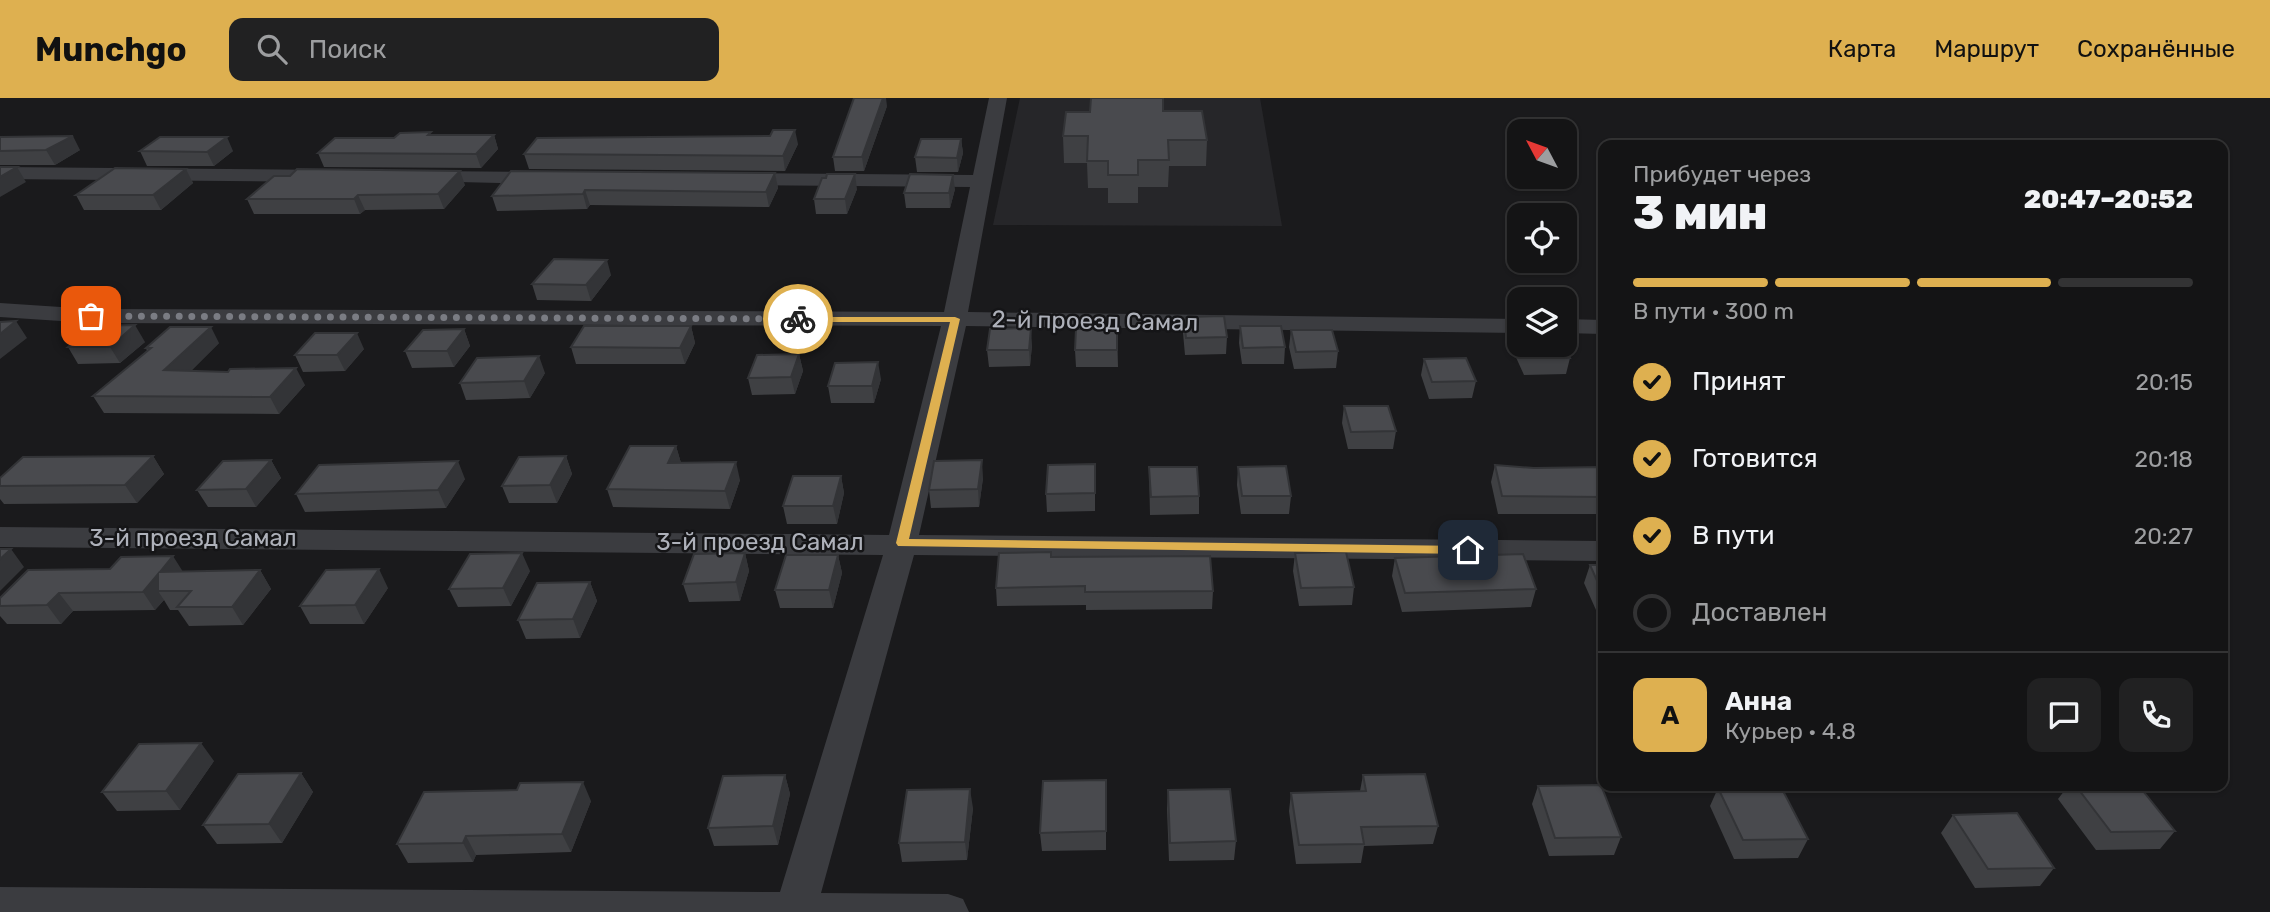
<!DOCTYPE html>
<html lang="ru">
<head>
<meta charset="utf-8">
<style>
	body { margin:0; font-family:Rubik,sans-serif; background:#212122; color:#f1f3f6; height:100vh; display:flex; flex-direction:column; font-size:26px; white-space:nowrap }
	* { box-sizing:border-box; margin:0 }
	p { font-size:23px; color:#9d9ea0 }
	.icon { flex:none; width:38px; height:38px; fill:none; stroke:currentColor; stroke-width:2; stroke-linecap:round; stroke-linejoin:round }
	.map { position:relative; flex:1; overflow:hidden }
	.details { position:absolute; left:1598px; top:42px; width:630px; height:651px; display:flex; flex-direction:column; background:#141415; border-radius:14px; box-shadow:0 2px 5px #0004,0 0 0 2px #333334 }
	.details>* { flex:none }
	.needle { width:46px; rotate:311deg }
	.controls { position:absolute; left:1507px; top:21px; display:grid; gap:14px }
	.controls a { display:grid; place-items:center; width:70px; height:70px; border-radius:14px; background:#141415; box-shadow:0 2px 5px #0004,0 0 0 2px #333334; font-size:35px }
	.pin { position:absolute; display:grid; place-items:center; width:60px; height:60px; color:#fff; margin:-30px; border-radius:14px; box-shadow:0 4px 10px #0006 }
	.courier { position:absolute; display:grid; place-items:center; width:70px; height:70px; margin:-35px; border:5px solid #deb050; border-radius:50%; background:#fff; color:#222; box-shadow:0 2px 9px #0007 }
	.summary em { font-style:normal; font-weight:800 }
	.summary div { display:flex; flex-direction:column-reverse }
	.summary { display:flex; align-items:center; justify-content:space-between; height:119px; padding:0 35px }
	h1 { font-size:46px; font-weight:800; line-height:52px }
	.bar { display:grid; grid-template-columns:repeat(4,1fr); gap:10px 7px; align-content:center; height:84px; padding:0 35px }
	.bar i { height:9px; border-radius:5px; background:#333334 }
	.bar .on { background:#deb050 }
	.bar p { grid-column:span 4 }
	.line { display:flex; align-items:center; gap:18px; padding:0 35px; border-top:2px solid #333334 }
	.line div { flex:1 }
	.round { display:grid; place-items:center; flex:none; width:74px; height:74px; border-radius:14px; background:#212122 }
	ol { padding:0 35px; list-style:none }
	li { display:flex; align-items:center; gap:21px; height:77px }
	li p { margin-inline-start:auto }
	li .icon { padding:7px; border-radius:50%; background:#deb050; color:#111; stroke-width:4 }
	li:last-child { color:#9d9ea0 }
	li i { width:38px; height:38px; border:4px solid #333334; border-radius:50% }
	header { display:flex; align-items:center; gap:42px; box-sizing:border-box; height:98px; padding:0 35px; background:#deb050; color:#111 }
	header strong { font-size:33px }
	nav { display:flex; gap:38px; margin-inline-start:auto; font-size:24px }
	.search { width:490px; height:63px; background:#212122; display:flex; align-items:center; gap:18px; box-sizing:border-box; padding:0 24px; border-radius:14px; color:#9d9ea0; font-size:26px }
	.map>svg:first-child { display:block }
	.built { fill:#262629 }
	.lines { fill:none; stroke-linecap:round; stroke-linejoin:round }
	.minor { fill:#3b3c40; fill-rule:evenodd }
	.wall { fill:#3f4043 }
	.shaded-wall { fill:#333437 }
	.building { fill:#494a4e; stroke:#333437; stroke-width:2 }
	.route { fill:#deb050 }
	.done { stroke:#7a7c83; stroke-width:7; stroke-dasharray:0 12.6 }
	.labels { text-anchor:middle; stroke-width:5; stroke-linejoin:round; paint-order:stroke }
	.street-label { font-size:24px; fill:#aeb1ba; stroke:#151517 }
</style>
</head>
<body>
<header>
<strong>Munchgo</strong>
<div class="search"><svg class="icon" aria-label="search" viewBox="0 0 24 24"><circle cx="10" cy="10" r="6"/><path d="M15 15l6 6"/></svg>Поиск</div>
<nav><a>Карта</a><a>Маршрут</a><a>Сохранённые</a></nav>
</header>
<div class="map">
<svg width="2270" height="814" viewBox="0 0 2270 814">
	<rect width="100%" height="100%" fill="#1a1a1c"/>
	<path class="built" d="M1020,0H1260L1282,128L993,127Z"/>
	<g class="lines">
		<path class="minor" d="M989,0H1007L968,214L1519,221V235L966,228L919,437L1603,443V463L914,457L821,795L948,796L963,801L969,814H0V789L780,794L883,457L0,449V429L889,437L941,228L91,225L0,219V205L91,211L944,214L970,89L735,87L728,85L725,81L728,77L735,75L973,77Z
			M0,69L332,72L339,74L342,78L339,82L332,84L0,81Z
			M424,73L546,74L553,76L556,80L553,84L546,86L417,83L414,79L417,75Z
			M1564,221L1603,222V236L1564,235Z"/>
	</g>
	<path class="wall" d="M887,8L864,73H835L833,59Z
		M1163,13L1207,42L1206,68H1169L1168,89H1138V105H1108V90H1088L1087,65H1064L1063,38Z
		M432,37H494L498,51L481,70L324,69L318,55L394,40Z
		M0,39L80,52L55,67H0Z
		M961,41L963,55L958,74H917L915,59Z
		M798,46L785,73L529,71L524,56Z
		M140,53H233L214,68H147Z
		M186,71L193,85L161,112H84L76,97Z
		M775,75L778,90L769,109L590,107L587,111L497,113L492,98Z
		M465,87L444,111L365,112L360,116H254L247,101Z
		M857,91L847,116H816L814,101Z
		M955,91L950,110H906L904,95Z
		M611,177L591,203L537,202L532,186Z
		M1184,219L1227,239L1226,256L1185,257L1183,235Z
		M691,228L695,245L685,266H576L571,249Z
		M1240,228L1285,249L1284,266H1242L1239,245Z
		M1117,230L1118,269H1076L1075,252Z
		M464,231L470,248L454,269L412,270L405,253Z
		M1291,232L1338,253L1336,270L1294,271L1289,249Z
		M1518,238H1519V247H1564L1570,260L1566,276L1524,277L1514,255Z
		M145,244L120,265L78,266L68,249Z
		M219,245L191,273L305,287L279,316L104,315L93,298L147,253L146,250Z
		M1032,247L1030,268L989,269L987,252Z
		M364,251L345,273L303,274L295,257Z
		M799,256L803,273L795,296L752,297L748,280Z
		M1424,261L1476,283L1472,300L1429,301L1421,277Z
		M545,275L530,300L466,302L460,285Z
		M881,281L874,305H831L828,288Z
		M1344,308L1396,333L1393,351H1348L1342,325Z
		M676,348L681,365L740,382L730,411L613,409L607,391Z
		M153,358L164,376L137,405L4,406L0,401V380Z
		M566,358L572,376L557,405H509L502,388Z
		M271,362L281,380L256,409H208L197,392Z
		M1495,367L1534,370L1603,369V416H1498L1491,384Z
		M1149,369L1199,398V416L1150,417Z
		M1238,369L1291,398L1289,416H1241L1237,387Z
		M841,378L844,395L837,426H787L783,408Z
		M983,380L979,409L931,410L929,392Z
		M465,381L446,410L305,414L296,396Z
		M1095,384V413L1047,414L1046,396Z
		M1051,454V459L1213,493L1212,511L1086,512V507L997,508L996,490Z
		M745,455L749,473L740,503L689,504L683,486Z
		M1295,455L1354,489L1352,507L1299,508L1293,473Z
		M838,457L842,475L833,510H780L775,492Z
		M1395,460L1536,491L1531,509L1402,514L1392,478Z
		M1590,467H1603V521H1600L1584,485Z
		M260,472L271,491L243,527L189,528L178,512H170L164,502L155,512L73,513L61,526H7L0,518V500L183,474Z
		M530,473L511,508L458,509L449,491Z
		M590,484L597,503L580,540L526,541L518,522Z
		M388,490L364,526H310L300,508Z
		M214,663L180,712L117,713L102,694Z
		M301,675L313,694L282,745L217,746L203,727Z
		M785,677L790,696L778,747L714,748L708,730Z
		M1363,677L1438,728L1433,746L1364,748L1361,765L1296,766L1289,713L1291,695L1360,693Z
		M1106,682V752L1042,753L1040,735Z
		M1538,688L1621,739L1614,757L1549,758L1532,706Z
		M2068,688H2139L2175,733L2160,751L2096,752L2058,701Z
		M1718,690L1808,741L1798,760L1734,761L1710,708Z
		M1168,692L1236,743L1234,762L1169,763L1167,711Z
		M591,703L571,754L476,757L473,764L408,765L397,746Z
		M973,710L967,762L902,764L899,745Z
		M1953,717L2054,770L2040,788L1975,790L1941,735Z"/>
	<path class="shaded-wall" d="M883,0H886L887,8L864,73L862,59Z
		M795,32L798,46L785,73L783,58Z
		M494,37L498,51L481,70L476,56Z
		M73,38L80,52L55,67L46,52Z
		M227,39L233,53L214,68L207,54Z
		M961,41L963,55L958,74L957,60Z
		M17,69L26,84L0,99V79Z
		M186,71L193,85L161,112L153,97Z
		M460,73L465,87L444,111L438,96Z
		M775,75L778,90L769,109L766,94Z
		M855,76L857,91L847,116L845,101Z
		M953,77L955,91L950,110L949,95Z
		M585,92L590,107L587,111L583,96Z
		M358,97L365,112L360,116L354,101Z
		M607,162L611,177L591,203L586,187Z
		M16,223L27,240L0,261V236Z
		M135,227L145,244L120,265L110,249Z
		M691,228L695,245L685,266L680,250Z
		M211,229L219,245L174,289L164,272Z
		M1031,230L1032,247L1030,268L1029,252Z
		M464,231L470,248L454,269L447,253Z
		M357,235L364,251L345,273L337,257Z
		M799,256L803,273L795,296L791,279Z
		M539,258L545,275L530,300L524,283Z
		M878,264L881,281L874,305L872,288Z
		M296,270L305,287L279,316L270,299Z
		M676,348L681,365H668Z
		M153,358L164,376L137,405L125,387Z
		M566,358L572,376L557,405L550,387Z
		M271,362L281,380L256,409L246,391Z
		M982,362L983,380L979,409L978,391Z
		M458,363L465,381L446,410L438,392Z
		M736,364L740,382L730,411L725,393Z
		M841,378L844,395L837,426L833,408Z
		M11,451L24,469L0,493V461Z
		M522,455L530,473L511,508L503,490Z
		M745,455L749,473L740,503L736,484Z
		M838,457L842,475L833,510L829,492Z
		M173,458L185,477L160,474Z
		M379,471L388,490L364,526L355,507Z
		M260,472L271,491L243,527L232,509Z
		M158,476V493L164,502L155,512L143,494Z
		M590,484L597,503L580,540L573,521Z
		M59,495L73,513L61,526L47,507Z
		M201,645L214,663L180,712L166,693Z
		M301,675L313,694L282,745L269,726Z
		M785,677L790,696L778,747L773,728Z
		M583,684L591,703L571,754L562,736Z
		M970,691L973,710L967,762L965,744Z
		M466,738L476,757L473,764L463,745Z"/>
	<path class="building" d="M854,0H883L862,59H833Z
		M1091,0H1163V13H1202L1207,42H1168L1169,62H1138V77H1108V63H1087L1088,38H1063L1066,14H1090Z
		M773,32H795L783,58L524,56L537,40L770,38Z
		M431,34L428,37H494L476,56L318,55L335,40H394L400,35Z
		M73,38L46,52L0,53V39Z
		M160,39H227L207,54L140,53Z
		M921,41H961L957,60L915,59Z
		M0,69H17L0,79Z
		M115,70L186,71L153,97H76Z
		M297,71L460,73L438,96L358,97L354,101H247L274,78H290Z
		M511,73L775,75L766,94L585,92L583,96L492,98Z
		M827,76H855L845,101H814L822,80H826Z
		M910,76L953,77L949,95H904Z
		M554,161L607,162L586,187L532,186Z
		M1224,218L1227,239L1186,240L1184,219Z
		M16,223L0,236V224Z
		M135,227L110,249H68L94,228Z
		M584,228H691L680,250L571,249Z
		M1240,228H1281L1285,249L1243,250Z
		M170,229H211L164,272L228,274L230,271L296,270L270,299L93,298L151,250H146Z
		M1031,230L1029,252H987L990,231Z
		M1117,230V252H1075L1076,231Z
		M464,231L447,253H405L423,232Z
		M1291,232H1332L1338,253L1296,254Z
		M315,235H357L337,257H295Z
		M1522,247H1564L1570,260H1528Z
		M799,256L791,279L748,280L757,257Z
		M539,258L524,283L460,285L477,260Z
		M1466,260L1476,283L1432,284L1424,261Z
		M878,264L872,288H828L835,265Z
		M1344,308H1388L1396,333L1351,334Z
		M630,348H676L668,365L736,364L725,393L607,391Z
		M153,358L125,387L0,388V380L23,359Z
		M566,358L550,387L502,388L519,359Z
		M271,362L246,391L197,392L223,363Z
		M982,362L978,391L929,392L934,363Z
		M458,363L438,392L296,396L319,367Z
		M1095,366V395L1046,396L1048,367Z
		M1495,367L1534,370L1603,369V399L1502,398Z
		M1286,368L1291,398H1242L1238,369Z
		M1149,369H1197L1199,398L1151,399Z
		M793,378H841L833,408H783Z
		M0,451H11L0,461Z
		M1051,454V459L1210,458L1213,493L1085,494V488L996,490L999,455Z
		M1346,454L1354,489L1301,490L1295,455Z
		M522,455L503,490L449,491L470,456Z
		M745,455L736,484L683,486L694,456Z
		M1523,456L1536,491L1405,495L1395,460Z
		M786,457H838L829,492H775Z
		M173,458L160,474L260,472L232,509H177L191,493H158V476L143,494L59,495L47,507L0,508V500L28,472L110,471L121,459Z
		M1590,467H1603V496Z
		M379,471L355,507L300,508L326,472Z
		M590,484L573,521L518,522L537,485Z
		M201,645L166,693L102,694L139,646Z
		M301,675L269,726L203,727L238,676Z
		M1425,676L1438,728L1361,729L1364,746L1299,747L1291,695L1366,693L1363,677Z
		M785,677L773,728L708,730L723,678Z
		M1106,682V733L1040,735L1043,683Z
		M583,684L562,736L466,738L463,745L397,746L424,694L517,692L520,685Z
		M1601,687L1621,739L1555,740L1538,688Z
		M2076,688H2139L2175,733L2111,734Z
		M1781,689L1808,741L1743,742L1718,690Z
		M970,691L965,744L899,745L907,692Z
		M1230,691L1236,743L1170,745L1168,692Z
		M2017,715L2054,770L1988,771L1953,717Z"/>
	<path class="route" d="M795,219H955L960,221L909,441L1468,448L1474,452L1468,456L898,448L896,445L950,224H798L795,223Z"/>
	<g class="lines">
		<path class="done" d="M91,218L798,221"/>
	</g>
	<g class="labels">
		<g class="street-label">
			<text transform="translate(1095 223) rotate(1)" y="8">2-й проезд Самал</text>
			<text x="193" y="448">3-й проезд Самал</text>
			<text x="760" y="452">3-й проезд Самал</text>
		</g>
	</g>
</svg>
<div class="controls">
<a><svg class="needle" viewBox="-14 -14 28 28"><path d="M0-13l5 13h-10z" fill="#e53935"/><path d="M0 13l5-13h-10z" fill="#9d9ea0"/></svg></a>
<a><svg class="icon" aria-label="locate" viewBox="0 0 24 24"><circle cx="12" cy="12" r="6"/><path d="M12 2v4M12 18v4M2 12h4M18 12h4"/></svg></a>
<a><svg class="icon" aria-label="layers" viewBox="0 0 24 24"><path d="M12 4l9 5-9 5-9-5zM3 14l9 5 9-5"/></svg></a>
</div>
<div class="pin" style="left:91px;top:218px;background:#ea580c"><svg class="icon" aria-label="bag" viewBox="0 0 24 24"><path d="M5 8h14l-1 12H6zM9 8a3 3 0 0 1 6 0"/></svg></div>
<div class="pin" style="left:1468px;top:452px;background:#1f2937"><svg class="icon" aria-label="home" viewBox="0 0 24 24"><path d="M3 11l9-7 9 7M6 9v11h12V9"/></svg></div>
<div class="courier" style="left:798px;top:221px"><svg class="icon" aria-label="bike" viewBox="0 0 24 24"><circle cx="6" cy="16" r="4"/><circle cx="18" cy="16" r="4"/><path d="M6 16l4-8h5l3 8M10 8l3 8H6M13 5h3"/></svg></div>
<section class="details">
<div class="summary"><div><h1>3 мин</h1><p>Прибудет через</p></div><em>20:47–20:52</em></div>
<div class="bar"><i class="on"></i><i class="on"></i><i class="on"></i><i></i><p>В пути · 300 m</p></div>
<ol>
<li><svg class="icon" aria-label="check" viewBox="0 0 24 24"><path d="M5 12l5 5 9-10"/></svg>Принят<p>20:15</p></li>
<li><svg class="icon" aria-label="check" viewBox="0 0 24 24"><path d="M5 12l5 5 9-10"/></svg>Готовится<p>20:18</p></li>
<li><svg class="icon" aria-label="check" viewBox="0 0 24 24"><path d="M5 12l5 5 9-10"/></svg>В пути<p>20:27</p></li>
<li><i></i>Доставлен</li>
</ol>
<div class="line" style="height:126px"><b class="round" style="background:#deb050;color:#111">А</b><div><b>Анна</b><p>Курьер · 4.8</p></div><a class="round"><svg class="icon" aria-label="chat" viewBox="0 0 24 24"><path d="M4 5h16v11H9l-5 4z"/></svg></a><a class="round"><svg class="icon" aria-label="phone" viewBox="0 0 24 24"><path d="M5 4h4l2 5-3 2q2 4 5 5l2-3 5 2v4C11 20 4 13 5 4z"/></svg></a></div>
</section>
</div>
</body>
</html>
